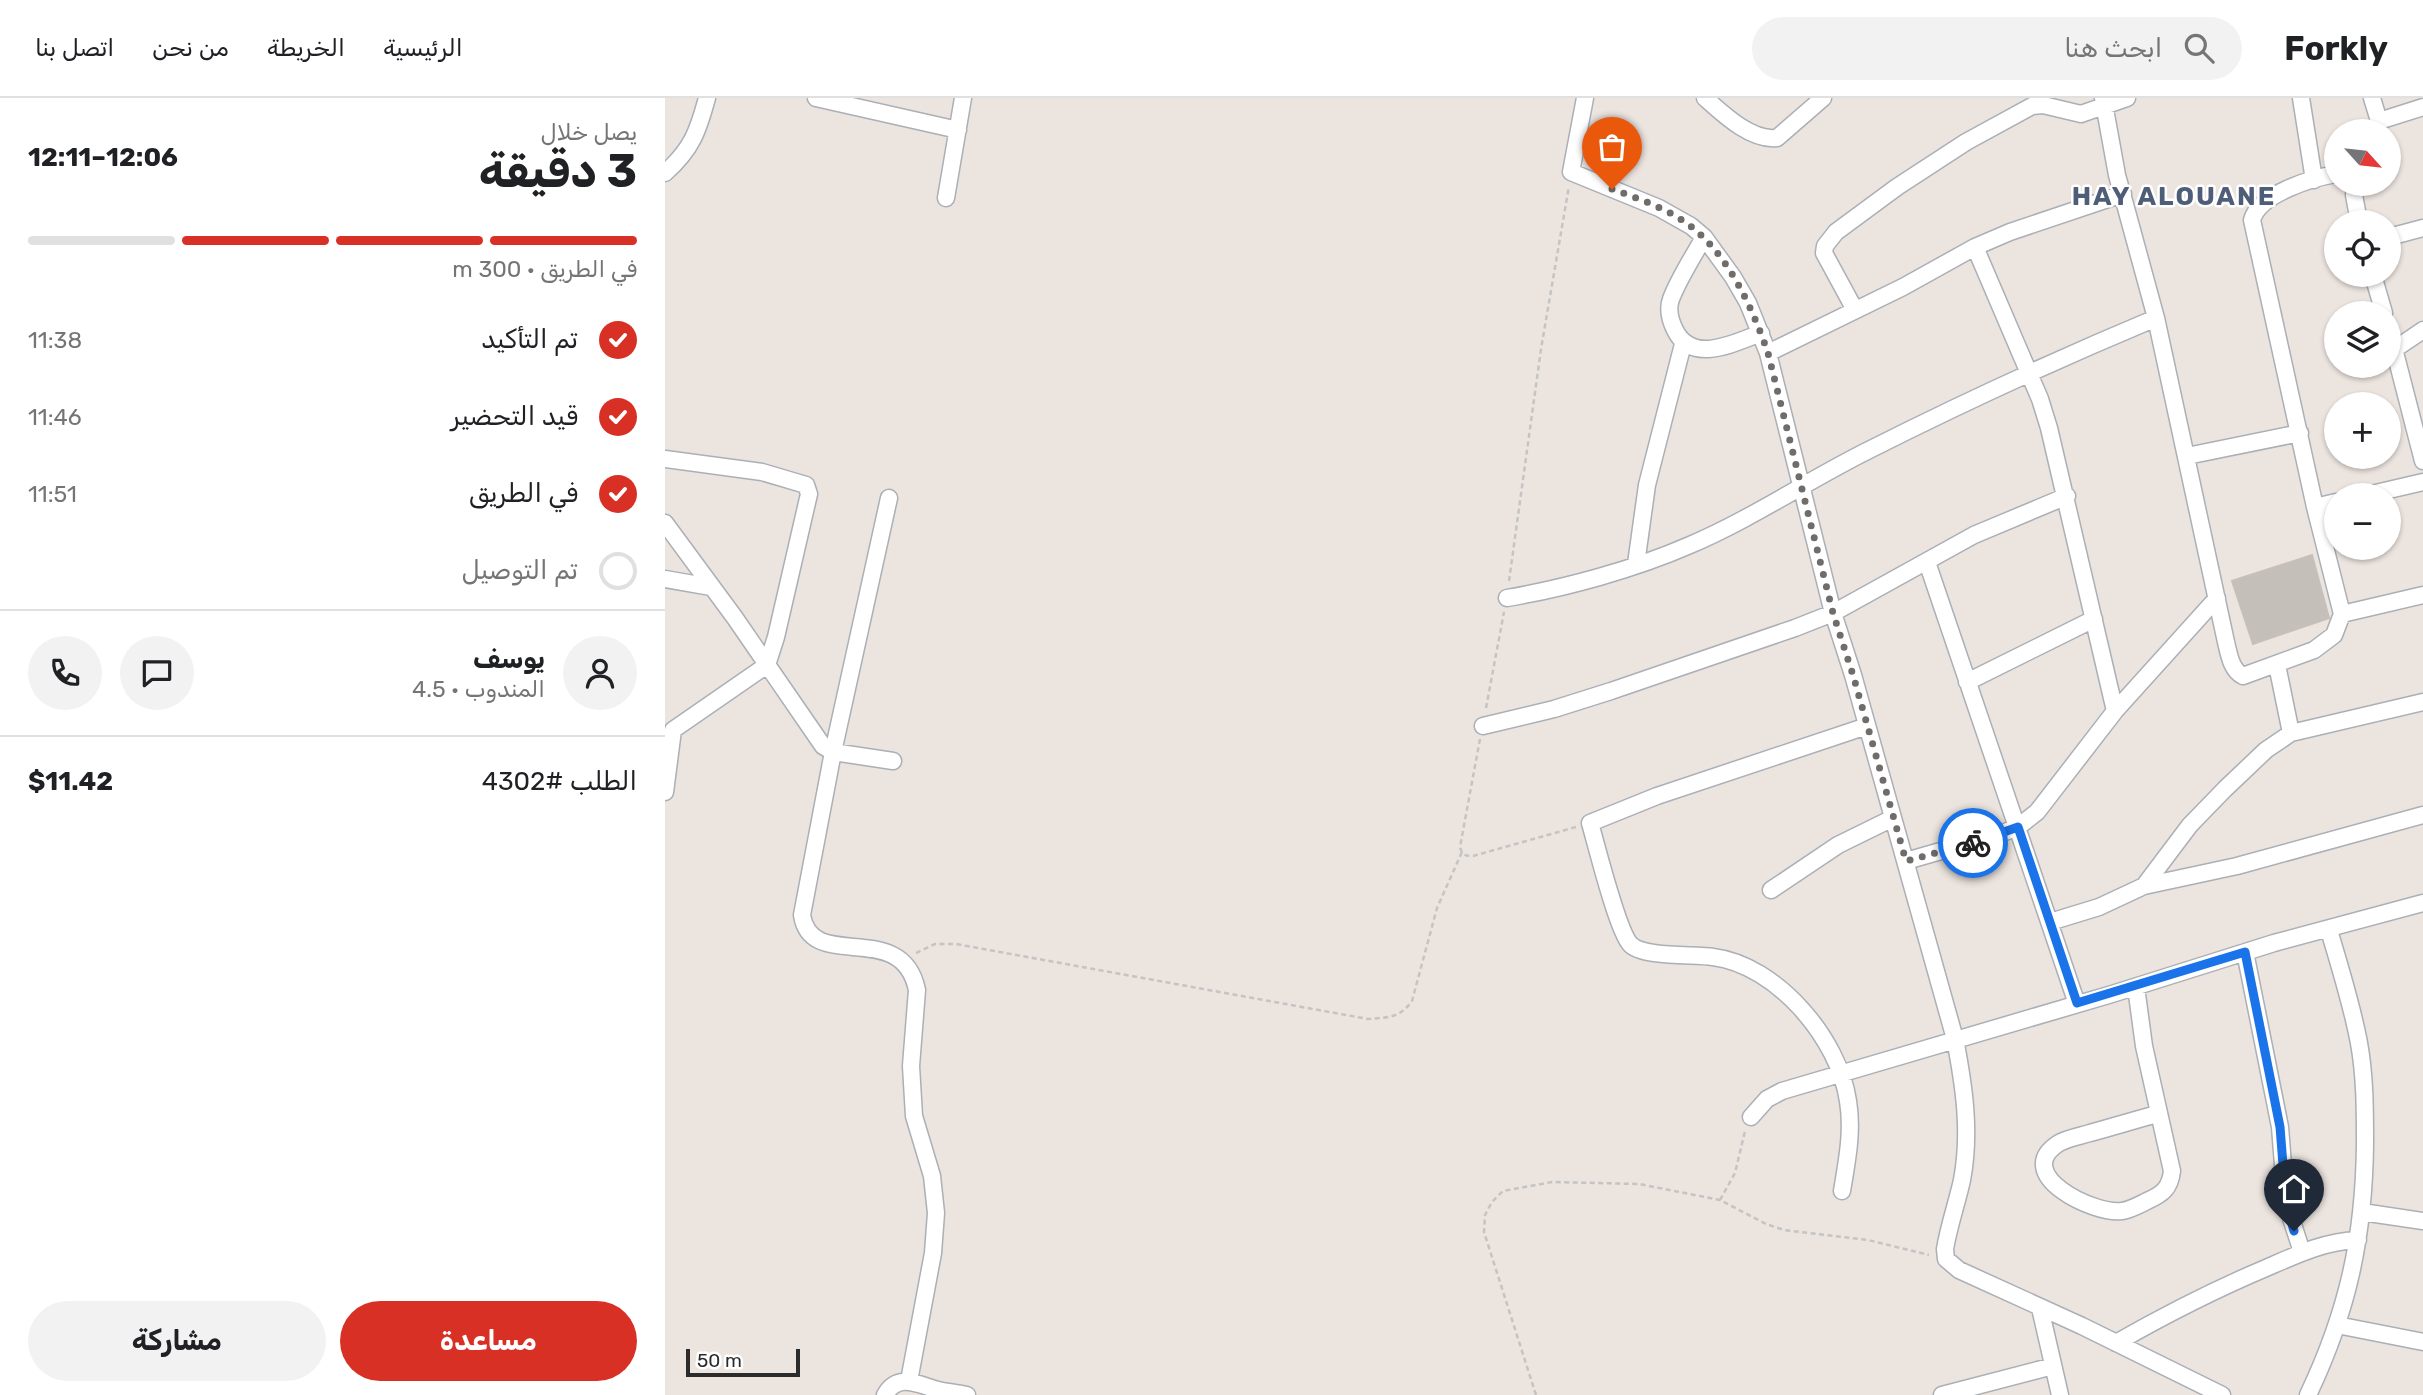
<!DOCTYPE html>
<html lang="ar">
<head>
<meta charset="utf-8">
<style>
	body { margin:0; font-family:Rubik,"Noto Naskh Arabic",sans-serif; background:#f2f2f2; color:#202124; direction:rtl; height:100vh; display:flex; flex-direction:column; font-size:26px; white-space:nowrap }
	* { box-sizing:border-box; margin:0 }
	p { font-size:23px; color:#757577 }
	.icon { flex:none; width:38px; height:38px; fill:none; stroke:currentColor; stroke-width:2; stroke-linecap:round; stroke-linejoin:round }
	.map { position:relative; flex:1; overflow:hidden; direction:ltr }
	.drawer { display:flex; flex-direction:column; background:#fff; width:665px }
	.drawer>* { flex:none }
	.needle { width:46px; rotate:117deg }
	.buttons { position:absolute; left:1659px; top:21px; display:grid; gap:14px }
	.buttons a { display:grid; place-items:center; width:77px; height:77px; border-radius:50%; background:#fff; box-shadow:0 2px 5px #0004; font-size:35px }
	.scale { position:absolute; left:21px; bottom:18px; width:114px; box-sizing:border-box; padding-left:7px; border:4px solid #2b2b2b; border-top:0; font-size:19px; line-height:24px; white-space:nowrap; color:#2b2b2b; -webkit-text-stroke:5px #fff; paint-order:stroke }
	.pin { position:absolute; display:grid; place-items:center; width:60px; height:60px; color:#fff; margin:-72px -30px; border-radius:50% 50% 50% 0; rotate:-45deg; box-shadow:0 0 7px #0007 }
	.pin .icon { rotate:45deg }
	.courier { position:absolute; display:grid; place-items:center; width:70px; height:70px; margin:-35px; border:5px solid #1a73e8; border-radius:50%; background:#fff; color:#222; box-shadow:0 2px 9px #0007 }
	.headline em { font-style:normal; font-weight:700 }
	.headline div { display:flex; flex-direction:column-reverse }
	.headline { display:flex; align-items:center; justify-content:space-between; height:119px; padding:0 28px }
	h1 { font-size:46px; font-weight:700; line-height:52px }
	.bar { display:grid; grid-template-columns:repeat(4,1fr); gap:10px 7px; align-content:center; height:84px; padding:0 28px }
	.bar i { height:9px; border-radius:5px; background:#e0e0e0 }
	.bar .on { background:#d93025 }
	.bar p { grid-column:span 4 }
	.line { display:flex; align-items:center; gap:18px; padding:0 28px; border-top:2px solid #e0e0e0 }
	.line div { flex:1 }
	.round { display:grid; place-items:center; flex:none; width:74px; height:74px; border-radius:37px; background:#f2f2f2 }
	ol { padding:0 28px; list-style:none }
	li { display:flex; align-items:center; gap:21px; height:77px }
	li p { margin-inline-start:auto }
	li .icon { padding:7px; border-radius:50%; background:#d93025; color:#fff; stroke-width:4 }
	li:last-child { color:#757577 }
	li i { width:38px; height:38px; border:4px solid #e0e0e0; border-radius:50% }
	.action { display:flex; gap:14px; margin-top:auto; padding:14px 28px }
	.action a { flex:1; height:80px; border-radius:42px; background:#d93025; color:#fff; font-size:28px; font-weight:700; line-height:80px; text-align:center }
	.action a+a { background:#f2f2f2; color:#202124 }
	header { display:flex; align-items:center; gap:42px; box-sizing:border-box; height:98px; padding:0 35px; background:#fff; border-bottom:2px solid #e0e0e0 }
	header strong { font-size:33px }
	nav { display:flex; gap:38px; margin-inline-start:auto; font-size:24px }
	.search { width:490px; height:63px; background:#f2f2f2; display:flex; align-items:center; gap:18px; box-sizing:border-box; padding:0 24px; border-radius:38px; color:#757577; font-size:26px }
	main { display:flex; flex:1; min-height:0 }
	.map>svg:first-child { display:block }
	.building { fill:#c5bfba; stroke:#c7bfb8; stroke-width:2 }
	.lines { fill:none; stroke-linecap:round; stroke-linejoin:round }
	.street-casing { stroke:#abafb6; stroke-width:19 }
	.path { stroke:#c4c4c4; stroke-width:2.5; stroke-dasharray:5 3.5; stroke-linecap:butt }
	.street { stroke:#fff; stroke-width:16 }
	.done { stroke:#6f6c6a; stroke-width:7; stroke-dasharray:0 12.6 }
	.route { stroke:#1a73e8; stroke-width:9 }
	.labels { text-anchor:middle; stroke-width:5; stroke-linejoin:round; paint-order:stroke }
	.district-label { font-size:26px; font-weight:bold; letter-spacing:2px; fill:#4f5e78; stroke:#fff }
</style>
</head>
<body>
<header>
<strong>Forkly</strong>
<div class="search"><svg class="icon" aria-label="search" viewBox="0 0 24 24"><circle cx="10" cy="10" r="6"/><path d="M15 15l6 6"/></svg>ابحث هنا</div>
<nav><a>الرئيسية</a><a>الخريطة</a><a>من نحن</a><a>اتصل بنا</a></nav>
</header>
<main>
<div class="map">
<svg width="1758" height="1297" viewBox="0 0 1758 1297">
	<rect width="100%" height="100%" fill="#ece4df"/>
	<path class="building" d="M1647,457L1664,520L1588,546L1567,483Z"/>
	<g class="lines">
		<g class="street-casing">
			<path id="street" d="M151,0L293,32
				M920,0L906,74L994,110L1026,128L1039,139L1068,179L1083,205L1103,255L1168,515L1188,577L1290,941C1299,988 1306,1034 1297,1082C1292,1105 1284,1127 1280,1151L1281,1161L1294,1172L1417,1228L1557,1297
				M1040,0C1058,16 1086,43 1112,40L1158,0
				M1438,0L1452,77L1491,220L1561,544C1564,556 1566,572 1578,578L1649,552L1669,537L1677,516L1650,409L1587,122C1594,96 1647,80 1671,76
				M1636,0L1649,82
				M1707,0L1714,23L1712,31
				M1714,23L1758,9
				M0,75C27,51 33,33 42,0
				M1690,86L1689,97L1694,124
				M281,100L298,0
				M1039,139C1028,159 1014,180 1006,201C1002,212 1005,222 1010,232C1027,267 1069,245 1096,235
				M1724,139L1758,130
				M1310,149L1375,301L1384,330L1450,613
				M1708,177L1719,215
				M1190,212L1159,155L1160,148L1171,134L1232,89L1301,44L1367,8L1378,7L1416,16L1462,0
				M1724,231L1758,363
				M1730,251L1758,232
				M1103,255L1238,189L1310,149L1345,134L1458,96
				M1522,358L1635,335
				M0,361L97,374L141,387L144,396L111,539L102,567L8,632L0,694
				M1702,397L1758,384
				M224,400L168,654L137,817C146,876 237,819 252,892L246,968L249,1018L267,1078L271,1115L268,1155L244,1283
				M1650,409L1671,404
				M0,425L70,520L158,648L168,654L228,663
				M1262,464L1412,906
				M971,466L982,387L1018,246
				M0,481L46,489
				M842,500C901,490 970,471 1025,447C1086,421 1142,383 1202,353C1297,305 1393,261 1491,220
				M1677,516L1758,497
				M1612,567L1626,635
				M1302,584L1429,521
				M818,628L889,611L946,593L1130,530L1168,515L1309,437L1402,398
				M1241,763L1335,736L1353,729L1372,714L1450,613L1552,500
				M1479,788L1572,768L1758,717
				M1106,792L1173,747L1228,720
				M1385,824L1434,809L1479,788L1525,727L1560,691L1601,652L1626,635L1758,604
				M1580,854L1615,1029L1621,1105L1637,1154
				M1471,889L1479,948L1507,1073C1505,1090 1498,1096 1482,1103C1474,1107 1465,1112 1457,1113C1429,1117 1345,1076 1394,1045C1403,1040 1415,1038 1425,1035C1447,1029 1470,1022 1492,1016
				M1086,1019L1102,1001L1117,993L1447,896L1609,845L1758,805
				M1177,1093C1182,1063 1188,1033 1183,1003C1174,941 1112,867 1048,859C1029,856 978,860 965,846C952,831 932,749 925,725L992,698L1202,628
				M1697,1114L1758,1123
				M1375,1210L1395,1297
				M1672,1227L1758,1244
				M1451,1245C1500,1217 1549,1192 1601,1170C1631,1157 1660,1143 1693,1142
				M220,1297C233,1274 254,1287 273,1292C282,1294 292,1295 302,1297
				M1277,1297L1388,1268
				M1643,1297C1683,1213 1699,1139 1700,1046C1700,1012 1700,978 1694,945C1687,907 1675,870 1664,832"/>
		</g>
		<path class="path" d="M844,483L876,251L904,88
			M821,610L839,514
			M815,641L795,749C797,757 800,758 808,758L911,729
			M251,855L270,846H291L703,921C723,919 734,921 747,903L772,810L797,754
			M1055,1102L1070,1075L1080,1033
			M871,1297L819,1134L820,1117L827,1104L838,1093L887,1084L974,1086L1055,1102L1101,1126L1119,1132L1203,1142L1264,1157"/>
		<use href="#street" class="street"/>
	</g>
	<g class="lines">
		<path class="done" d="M947,91C969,99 992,107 1012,119C1059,146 1086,206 1103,255L1168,515L1188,577L1241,763L1308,745"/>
		<path class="route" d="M1308,745L1353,729L1412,905L1580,854L1615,1029L1621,1105L1629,1133"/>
	</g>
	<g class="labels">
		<g class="district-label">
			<text x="1509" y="107">HAY ALOUANE</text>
		</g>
	</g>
</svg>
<div class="buttons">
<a><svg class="needle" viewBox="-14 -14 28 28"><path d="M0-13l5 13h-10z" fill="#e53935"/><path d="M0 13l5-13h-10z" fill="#757577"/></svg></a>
<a><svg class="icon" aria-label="locate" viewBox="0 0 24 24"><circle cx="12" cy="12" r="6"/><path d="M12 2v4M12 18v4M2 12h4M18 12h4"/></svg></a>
<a><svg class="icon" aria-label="layers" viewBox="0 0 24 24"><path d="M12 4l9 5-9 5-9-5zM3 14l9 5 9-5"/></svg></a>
<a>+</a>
<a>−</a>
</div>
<div class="scale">50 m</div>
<div class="pin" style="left:947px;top:91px;background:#ea580c"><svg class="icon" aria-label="bag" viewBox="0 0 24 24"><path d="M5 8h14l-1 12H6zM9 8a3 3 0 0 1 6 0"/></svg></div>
<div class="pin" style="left:1629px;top:1133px;background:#1f2937"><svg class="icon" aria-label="home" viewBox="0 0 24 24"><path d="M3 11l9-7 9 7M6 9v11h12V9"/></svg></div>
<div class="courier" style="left:1308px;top:745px"><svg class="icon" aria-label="bike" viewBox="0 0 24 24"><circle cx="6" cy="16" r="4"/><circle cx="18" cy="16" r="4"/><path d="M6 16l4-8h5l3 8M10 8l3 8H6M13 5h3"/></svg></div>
</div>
<section class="drawer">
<div class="headline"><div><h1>3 دقيقة</h1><p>يصل خلال</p></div><em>12:06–12:11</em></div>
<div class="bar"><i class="on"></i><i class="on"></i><i class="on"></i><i></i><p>في الطريق · 300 m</p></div>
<ol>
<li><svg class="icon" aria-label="check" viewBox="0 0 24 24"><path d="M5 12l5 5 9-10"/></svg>تم التأكيد<p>11:38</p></li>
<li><svg class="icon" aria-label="check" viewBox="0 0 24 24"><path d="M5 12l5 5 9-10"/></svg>قيد التحضير<p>11:46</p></li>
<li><svg class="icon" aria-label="check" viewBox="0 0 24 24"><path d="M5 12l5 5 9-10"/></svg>في الطريق<p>11:51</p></li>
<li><i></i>تم التوصيل</li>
</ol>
<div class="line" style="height:126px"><a class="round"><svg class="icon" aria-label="person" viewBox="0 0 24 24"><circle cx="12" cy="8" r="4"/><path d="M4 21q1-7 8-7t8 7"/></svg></a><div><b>يوسف</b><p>المندوب · 4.5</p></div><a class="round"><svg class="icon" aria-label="chat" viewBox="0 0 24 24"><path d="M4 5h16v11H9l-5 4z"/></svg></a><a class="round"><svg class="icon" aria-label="phone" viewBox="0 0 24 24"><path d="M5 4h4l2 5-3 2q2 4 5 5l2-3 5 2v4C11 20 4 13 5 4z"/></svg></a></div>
<div class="line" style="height:91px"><div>الطلب #4302</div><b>$11.42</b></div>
<div class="action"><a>مساعدة</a><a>مشاركة</a></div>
</section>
</main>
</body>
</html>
